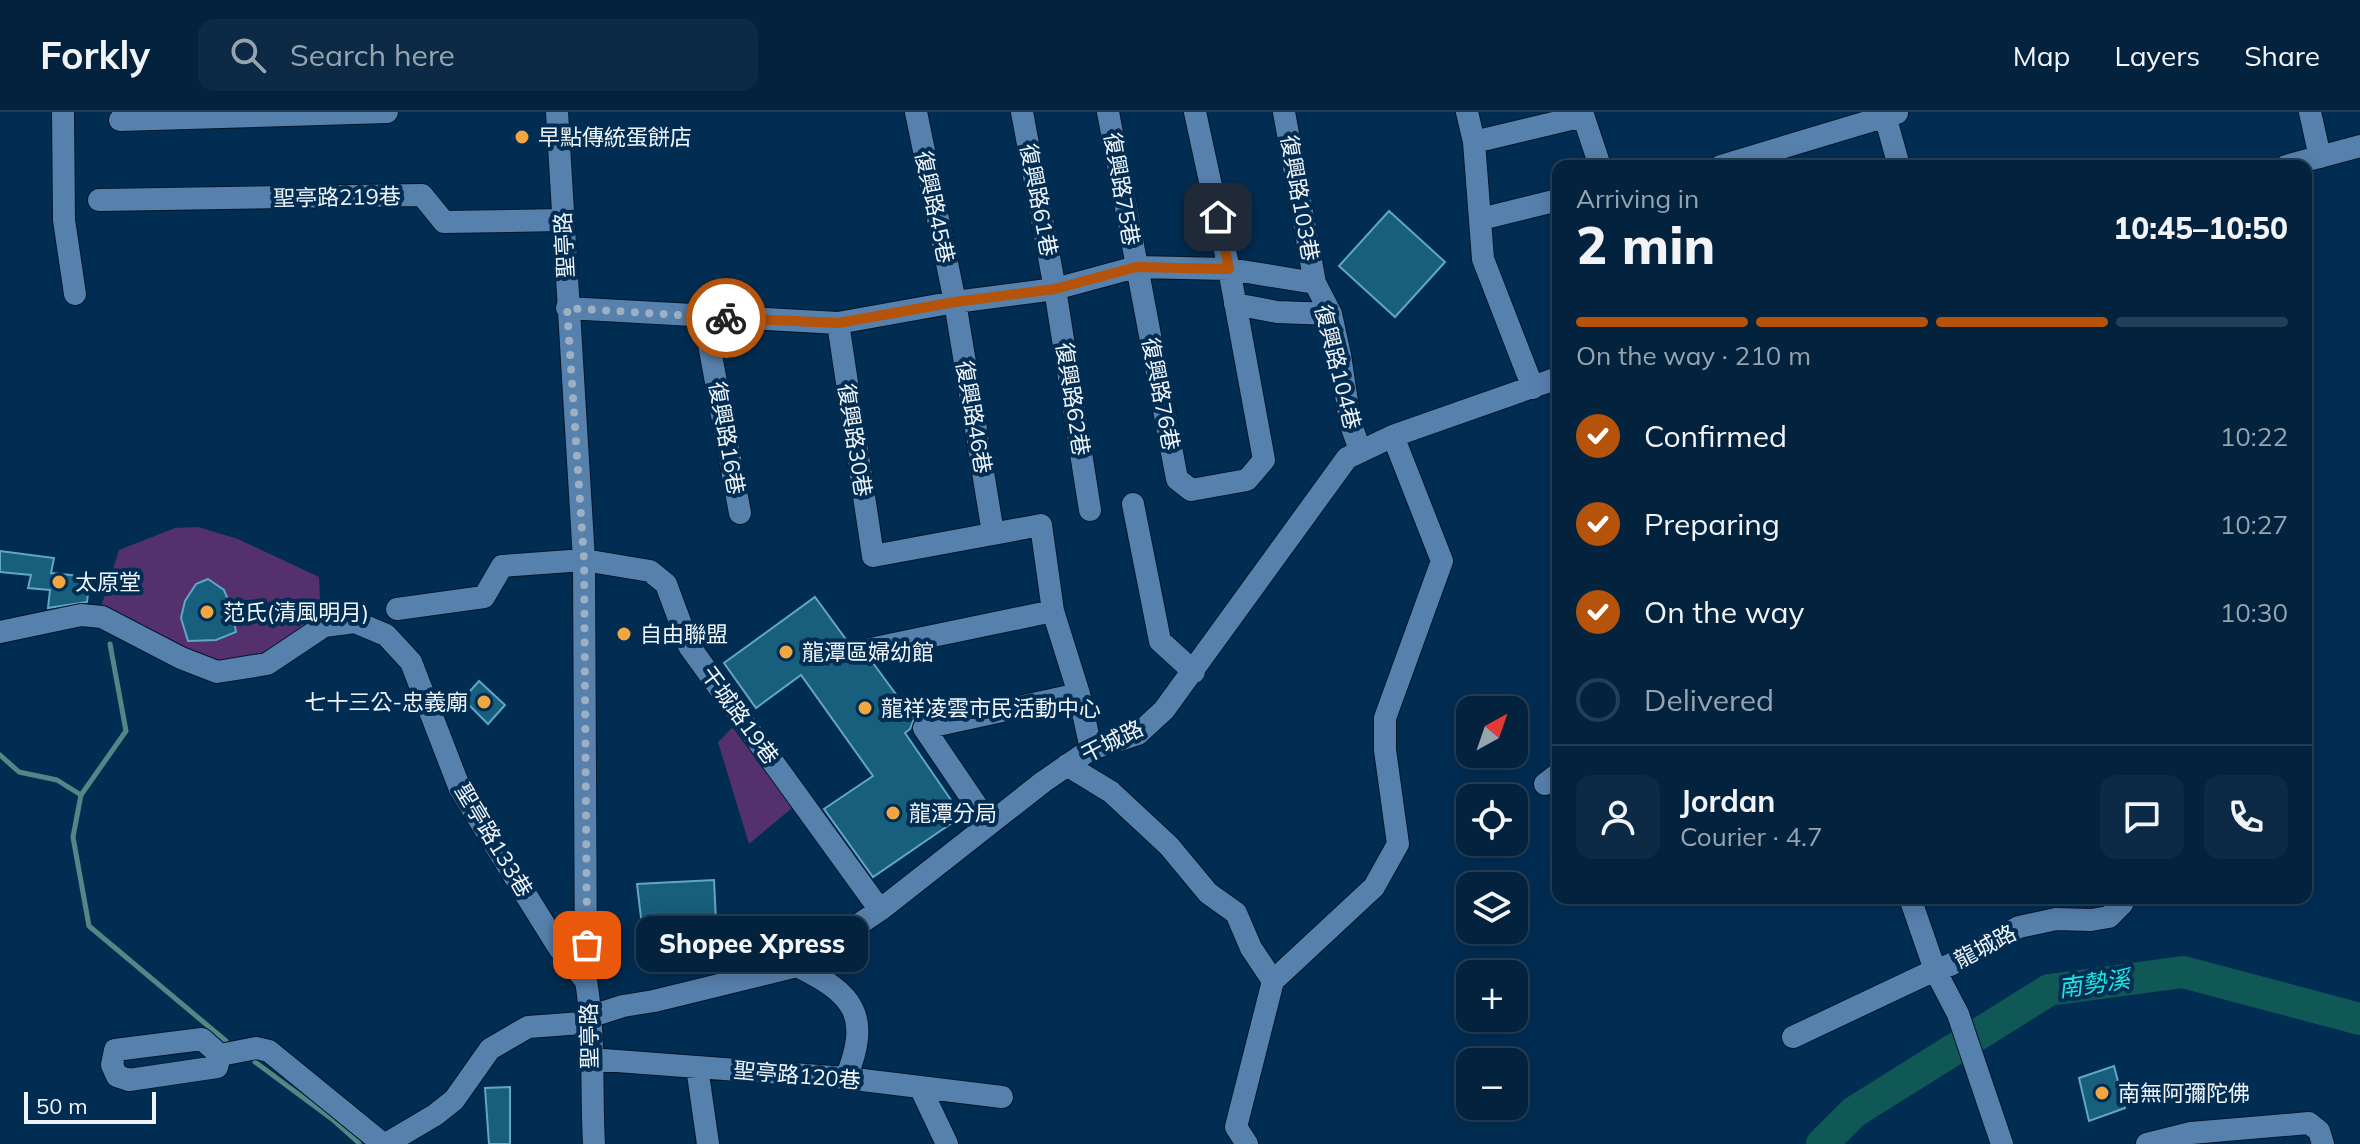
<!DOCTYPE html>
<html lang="en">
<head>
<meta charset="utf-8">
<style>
	body { margin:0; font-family:Mulish,"Noto Sans TC",sans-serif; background:#0c2a45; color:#f1f3f6; height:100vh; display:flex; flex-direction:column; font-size:30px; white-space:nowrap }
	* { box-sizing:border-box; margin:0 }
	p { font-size:26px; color:#96a4b0 }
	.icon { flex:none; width:44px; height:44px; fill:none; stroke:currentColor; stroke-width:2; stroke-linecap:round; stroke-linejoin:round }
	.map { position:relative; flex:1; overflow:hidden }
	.panel { position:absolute; left:1552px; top:48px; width:760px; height:744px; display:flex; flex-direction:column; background:#02223e; border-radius:16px; box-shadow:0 4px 20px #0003,0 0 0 2px #233f58 }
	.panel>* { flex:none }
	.needle { width:52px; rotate:40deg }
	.controls { position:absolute; left:1456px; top:584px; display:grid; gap:16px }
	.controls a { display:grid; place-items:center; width:72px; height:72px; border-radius:16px; background:#02223e; box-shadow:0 4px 20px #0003,0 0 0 2px #233f58; font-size:40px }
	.scale { position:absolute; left:24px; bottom:20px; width:132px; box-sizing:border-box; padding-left:8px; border:4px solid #f0f5fa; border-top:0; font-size:22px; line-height:28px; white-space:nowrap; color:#f0f5fa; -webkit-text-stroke:6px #022d53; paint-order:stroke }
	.pin { position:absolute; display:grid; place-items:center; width:68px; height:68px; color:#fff; margin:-34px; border-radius:16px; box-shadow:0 4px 12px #0006 }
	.courier { position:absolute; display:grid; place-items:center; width:80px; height:80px; margin:-40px; border:6px solid #b45309; border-radius:50%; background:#fff; color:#222; box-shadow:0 2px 10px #0007 }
	.bubble { position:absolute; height:56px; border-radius:16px; background:#02223e; box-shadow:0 4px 20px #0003,0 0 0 2px #233f58; font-size:26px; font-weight:800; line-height:56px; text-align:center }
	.head em { font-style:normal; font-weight:800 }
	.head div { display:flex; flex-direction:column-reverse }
	.head { display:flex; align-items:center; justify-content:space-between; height:136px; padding:0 24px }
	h1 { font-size:52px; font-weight:800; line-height:60px }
	.bar { display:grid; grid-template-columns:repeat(4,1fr); gap:12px 8px; align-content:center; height:96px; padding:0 24px }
	.bar i { height:10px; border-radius:6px; background:#233f58 }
	.bar .on { background:#b45309 }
	.bar p { grid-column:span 4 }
	.line { display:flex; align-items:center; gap:20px; padding:0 24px; border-top:2px solid #233f58 }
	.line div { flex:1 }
	.round { display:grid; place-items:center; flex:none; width:84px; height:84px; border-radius:16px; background:#0c2a45 }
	ol { padding:0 24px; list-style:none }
	li { display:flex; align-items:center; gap:24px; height:88px }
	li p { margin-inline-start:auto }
	li .icon { padding:8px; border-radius:50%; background:#b45309; color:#fff; stroke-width:4 }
	li:last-child { color:#96a4b0 }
	li i { width:44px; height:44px; border:4px solid #233f58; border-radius:50% }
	header { display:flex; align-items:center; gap:48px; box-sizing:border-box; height:112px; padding:0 40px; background:#02223e; border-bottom:2px solid #233f58 }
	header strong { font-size:38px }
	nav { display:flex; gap:44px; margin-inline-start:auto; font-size:28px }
	.search { width:560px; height:72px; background:#0c2a45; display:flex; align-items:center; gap:20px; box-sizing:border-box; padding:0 28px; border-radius:16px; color:#96a4b0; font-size:30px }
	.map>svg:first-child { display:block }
	.green { fill:#54306c }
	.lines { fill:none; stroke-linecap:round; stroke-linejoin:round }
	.stream { stroke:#538786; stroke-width:5 }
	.river { stroke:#105855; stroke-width:32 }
	.building { fill:#175f7c; stroke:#63a5c5; stroke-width:2 }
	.minor-casing { stroke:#02162a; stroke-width:24 }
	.minor { stroke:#5781ad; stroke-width:22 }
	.done { stroke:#9dafc0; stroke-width:8; stroke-dasharray:0 14.4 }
	.route { stroke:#b45309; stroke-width:10 }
	.poi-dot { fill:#f1a640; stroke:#022d53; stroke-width:3 }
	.labels { text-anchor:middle; stroke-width:8; stroke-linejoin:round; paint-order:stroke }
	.poi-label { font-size:22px; fill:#f0f5fa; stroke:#022d53; text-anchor:start }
	.street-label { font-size:22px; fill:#f0f5fa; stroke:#022d53 }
	.water-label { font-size:24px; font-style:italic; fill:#1fe6de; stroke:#022d53 }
</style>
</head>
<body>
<header>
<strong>Forkly</strong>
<div class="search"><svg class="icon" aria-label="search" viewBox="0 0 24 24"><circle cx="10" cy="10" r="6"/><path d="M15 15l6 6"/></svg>Search here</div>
<nav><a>Map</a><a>Layers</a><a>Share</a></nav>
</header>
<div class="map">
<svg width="2360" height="1032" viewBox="0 0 2360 1032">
	<rect width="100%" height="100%" fill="#022d53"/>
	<path class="green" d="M198,415L238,427L319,465L320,487L312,516C292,526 267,544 245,548C196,558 142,518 101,495L119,438L175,416Z
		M733,615L792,696L749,732L718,630Z"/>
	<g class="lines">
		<path class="stream" d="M0,643L19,660L57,668L81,683L73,725L89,814L226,929
			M81,683L126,619L110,532
			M255,950L332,1007L359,1031"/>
		<path class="river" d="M1822,1032L1854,1000L2049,878L2183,860L2360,907"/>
	</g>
	<path class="building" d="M1389,99L1445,150L1395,205L1339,154Z
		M0,439L54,446L51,461L90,465L87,490L48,496L50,478L28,476L31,463L0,460Z
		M208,467L224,478L231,495L236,520L216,528L188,529L181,506L185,489L196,472Z
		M815,485L853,537L857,534L859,546L873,551L914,607L910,617L905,621L962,704L873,765L824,697L873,664L801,563L756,596L724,551Z
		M479,569L505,593L488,612L463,587Z
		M714,768L717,830L661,832V836L644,831L637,772Z
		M2114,954L2125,996L2089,1009L2079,966Z
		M510,975V1032H489L485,976Z"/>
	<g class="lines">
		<g class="minor-casing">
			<path id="minor" d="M63,0L64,108L75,182
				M557,0L584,448L586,869C595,922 591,978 594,1032
				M916,0L955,190L993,421
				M1022,0L1055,177L1090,398
				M1108,0L1177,367L1191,378L1247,368L1264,348L1229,157L1195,0
				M1284,0L1315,171L1331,202L1340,243L1350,310L1360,338
				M1467,0L1474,30L1483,147L1533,276
				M1582,0L1600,54
				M1884,0L1899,54
				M2310,0L2320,45
				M120,8L387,0
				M1474,30L1583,4
				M1721,54L1897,1
				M2286,54L2360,34
				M99,88L422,83L444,110L562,108
				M1481,107L1558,88
				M1235,192L1277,200L1331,202
				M567,196L838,211L955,190L1055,177L1136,155L1229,157L1315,171
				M704,205L740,401
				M838,211L873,444L1041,413L1053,499L1079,582L1091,637
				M1133,392L1160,529L1194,560
				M397,497L484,485L502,454L584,448L650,459L666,472L689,534L880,798
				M0,520L81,503L102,505L181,546L217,560L267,552L324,514L355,510L386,523L411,550L460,677L559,836L586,869
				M870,537L1053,499
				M1067,653L1111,680L1169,734L1208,781L1236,801L1251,836L1273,869L1236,1015L1247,1032
				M1545,672L1558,662
				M989,712L924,616L1079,582
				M797,854C855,882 871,904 846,966
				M1273,869L1374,775L1398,732L1385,638V606L1442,449L1393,324
				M1793,925L1935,858L1910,786
				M202,927L220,943L217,955L129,968L117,964L112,953L115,938Z
				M220,943L256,936L269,939L383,1032
				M590,947L846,966L1002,985
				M697,955L708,1032
				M920,975L947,1032
				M386,1032L435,1003L454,988L490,937L528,915L582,911L592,904L623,894L654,889L797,854L880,798L1043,670L1091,637L1138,622L1164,598L1347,346L1393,324L1558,266
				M2002,1032L1958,902L1935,858L1950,853L2019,815L2056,807L2091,808L2109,805L2122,792L2121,786
				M2147,1032L2191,1021L2309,1011L2319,1019L2323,1032"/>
		</g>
		<use href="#minor" class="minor"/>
	</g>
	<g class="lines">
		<path class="done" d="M587,833L584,448L567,196L726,206"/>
		<path class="route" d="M726,206L838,211L955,190L1055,177L1136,155L1229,157L1218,105"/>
	</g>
	<g class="poi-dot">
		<circle cx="522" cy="25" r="8"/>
		<circle cx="59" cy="470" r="8"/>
		<circle cx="207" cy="500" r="8"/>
		<circle cx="624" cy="522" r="8"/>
		<circle cx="786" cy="540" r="8"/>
		<circle cx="484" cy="590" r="8"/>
		<circle cx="865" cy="596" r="8"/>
		<circle cx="893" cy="701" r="8"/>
		<circle cx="2102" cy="981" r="8"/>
	</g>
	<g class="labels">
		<g class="poi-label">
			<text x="538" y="33">早點傳統蛋餅店</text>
			<text x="75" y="478">太原堂</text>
			<text x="223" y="508">范氏(清風明月)</text>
			<text x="640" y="530">自由聯盟</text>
			<text x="802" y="548">龍潭區婦幼館</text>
			<text x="468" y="598" text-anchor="end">七十三公-忠義廟</text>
			<text x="881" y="604">龍祥凌雲市民活動中心</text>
			<text x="909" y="709">龍潭分局</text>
			<text x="2118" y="989">南無阿彌陀佛</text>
		</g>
		<g class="street-label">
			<text transform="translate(1122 77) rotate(80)" y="8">復興路75巷</text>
			<text transform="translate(337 85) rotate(-1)" y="8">聖亭路219巷</text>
			<text transform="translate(1300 86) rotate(80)" y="8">復興路103巷</text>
			<text transform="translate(1039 88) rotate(79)" y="8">復興路61巷</text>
			<text transform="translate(935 95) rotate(78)" y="8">復興路45巷</text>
			<text transform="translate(564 133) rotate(-93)" y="8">聖亭路</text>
			<text transform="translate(1338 255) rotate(76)" y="8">復興路104巷</text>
			<text transform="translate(1161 282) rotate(79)" y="8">復興路76巷</text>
			<text transform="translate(1073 287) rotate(81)" y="8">復興路62巷</text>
			<text transform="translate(974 305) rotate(80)" y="8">復興路46巷</text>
			<text transform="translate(727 326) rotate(80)" y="8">復興路16巷</text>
			<text transform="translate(855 328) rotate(81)" y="8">復興路30巷</text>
			<text transform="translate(740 603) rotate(54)" y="8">干城路19巷</text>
			<text transform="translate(1112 629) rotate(-27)" y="8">干城路</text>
			<text transform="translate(494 728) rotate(59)" y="8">聖亭路133巷</text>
			<text transform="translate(1985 834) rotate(-28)" y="8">龍城路</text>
			<text transform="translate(589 924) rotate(-91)" y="8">聖亭路</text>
			<text transform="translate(797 963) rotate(5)" y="8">聖亭路120巷</text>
		</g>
		<g class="water-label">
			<text transform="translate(2094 872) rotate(-8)" y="8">南勢溪</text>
		</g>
	</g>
</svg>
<div class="controls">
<a><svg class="needle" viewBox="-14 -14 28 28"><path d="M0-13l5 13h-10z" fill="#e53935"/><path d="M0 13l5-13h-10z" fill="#96a4b0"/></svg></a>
<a><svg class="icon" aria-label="locate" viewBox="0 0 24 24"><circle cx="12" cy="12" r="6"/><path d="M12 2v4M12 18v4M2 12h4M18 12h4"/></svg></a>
<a><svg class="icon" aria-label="layers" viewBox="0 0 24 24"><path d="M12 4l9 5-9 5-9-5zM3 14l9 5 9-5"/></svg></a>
<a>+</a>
<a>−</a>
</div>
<div class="scale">50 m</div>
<div class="pin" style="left:587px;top:833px;background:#ea580c"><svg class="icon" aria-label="bag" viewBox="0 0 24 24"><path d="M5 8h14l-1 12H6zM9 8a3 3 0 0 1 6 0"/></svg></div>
<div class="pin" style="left:1218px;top:105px;background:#1f2937"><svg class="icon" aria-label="home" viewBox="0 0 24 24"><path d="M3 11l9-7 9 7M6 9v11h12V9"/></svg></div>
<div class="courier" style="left:726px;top:206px"><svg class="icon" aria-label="bike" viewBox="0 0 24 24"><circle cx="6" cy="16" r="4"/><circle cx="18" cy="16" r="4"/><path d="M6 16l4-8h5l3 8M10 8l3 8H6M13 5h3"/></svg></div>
<div class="bubble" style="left:636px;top:804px;width:232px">Shopee Xpress</div>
<section class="panel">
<div class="head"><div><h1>2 min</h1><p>Arriving in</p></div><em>10:45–10:50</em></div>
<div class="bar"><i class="on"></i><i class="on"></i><i class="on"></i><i></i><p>On the way · 210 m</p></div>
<ol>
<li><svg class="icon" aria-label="check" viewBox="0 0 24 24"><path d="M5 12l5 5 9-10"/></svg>Confirmed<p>10:22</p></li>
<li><svg class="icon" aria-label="check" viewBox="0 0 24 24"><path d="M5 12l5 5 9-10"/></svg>Preparing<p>10:27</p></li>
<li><svg class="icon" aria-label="check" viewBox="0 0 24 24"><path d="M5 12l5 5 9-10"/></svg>On the way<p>10:30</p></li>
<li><i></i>Delivered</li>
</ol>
<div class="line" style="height:144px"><a class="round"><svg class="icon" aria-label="person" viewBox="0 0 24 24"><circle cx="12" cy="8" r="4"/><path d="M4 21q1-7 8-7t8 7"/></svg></a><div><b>Jordan</b><p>Courier · 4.7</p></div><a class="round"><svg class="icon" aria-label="chat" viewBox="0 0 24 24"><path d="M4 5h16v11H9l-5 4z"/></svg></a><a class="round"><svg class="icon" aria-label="phone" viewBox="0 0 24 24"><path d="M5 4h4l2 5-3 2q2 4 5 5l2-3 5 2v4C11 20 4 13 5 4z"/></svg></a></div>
</section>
</div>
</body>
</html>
